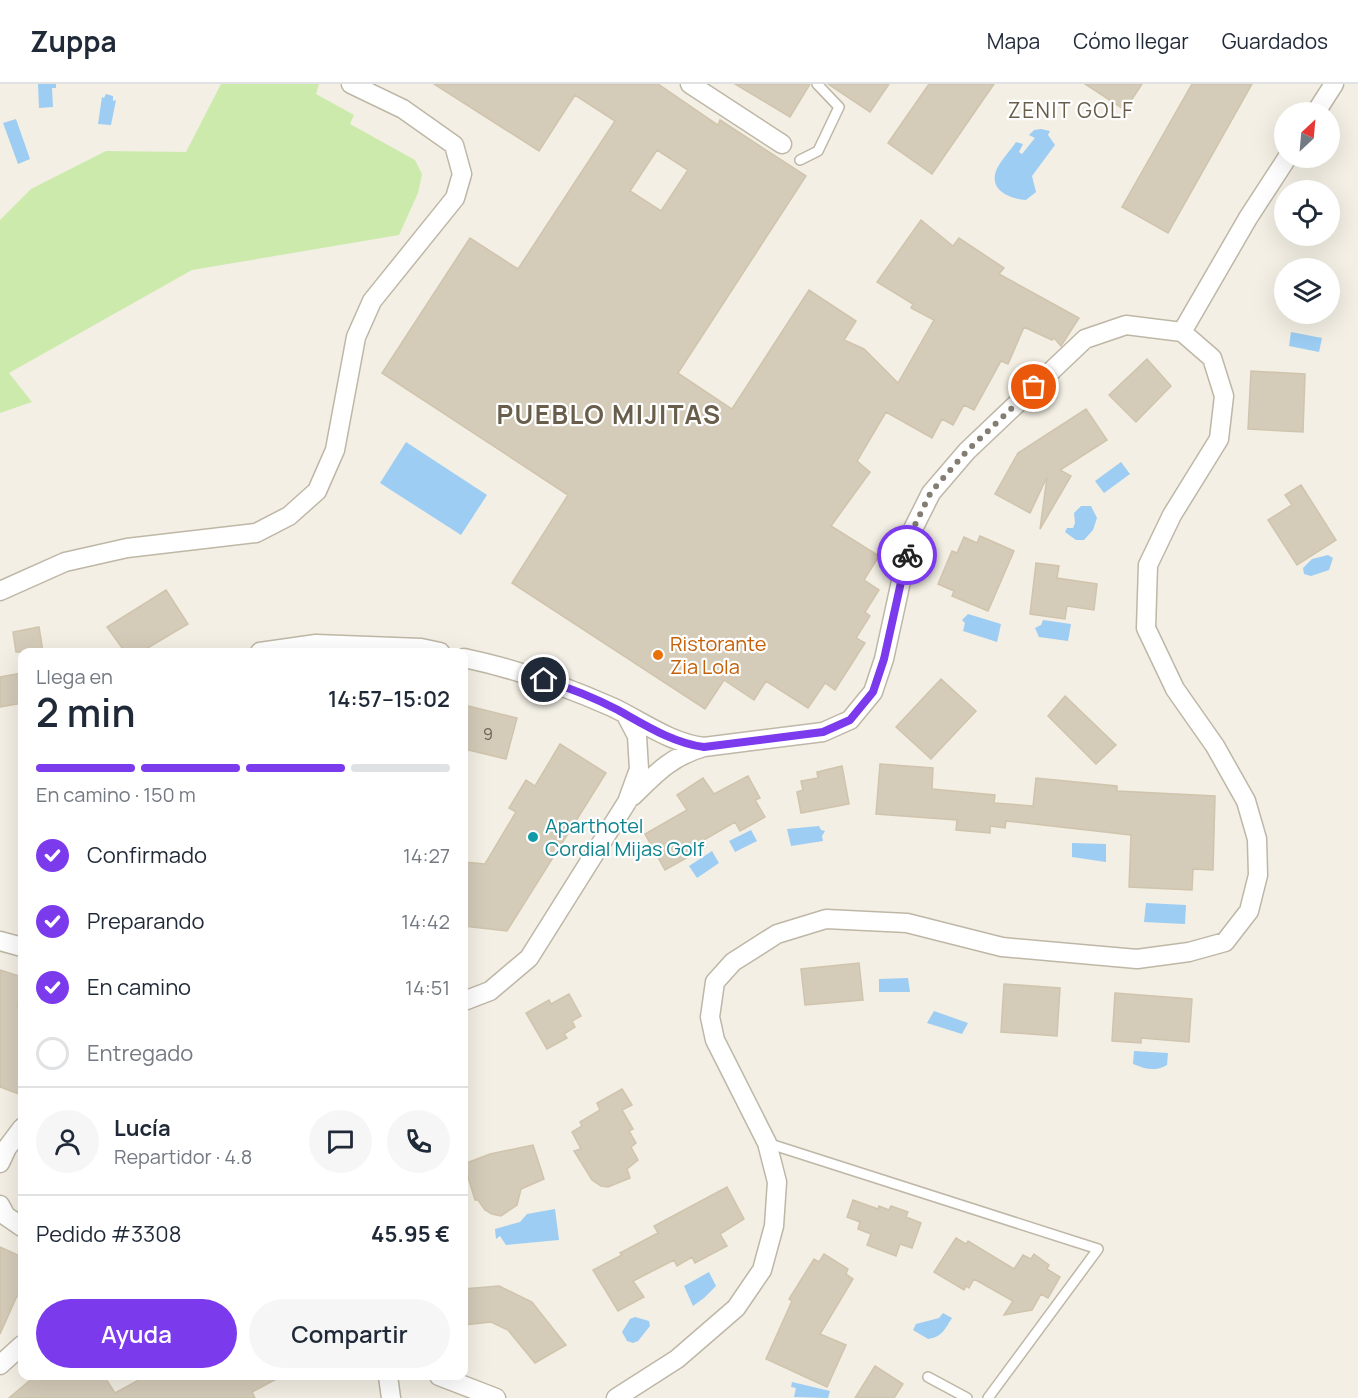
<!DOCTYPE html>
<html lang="es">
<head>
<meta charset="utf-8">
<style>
	body { margin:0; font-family:Manrope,sans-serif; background:#f6f6f7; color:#1f2937; height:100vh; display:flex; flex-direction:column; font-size:22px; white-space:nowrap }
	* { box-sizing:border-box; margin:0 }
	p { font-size:20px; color:#747a83 }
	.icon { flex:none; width:33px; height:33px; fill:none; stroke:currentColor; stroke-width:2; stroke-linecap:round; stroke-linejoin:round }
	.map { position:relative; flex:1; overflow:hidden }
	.panel { position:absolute; left:18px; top:564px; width:450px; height:732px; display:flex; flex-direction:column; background:#fff; border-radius:12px; box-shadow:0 6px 24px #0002 }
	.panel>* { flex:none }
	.needle { width:39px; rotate:26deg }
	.fabs { position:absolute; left:1274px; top:18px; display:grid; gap:12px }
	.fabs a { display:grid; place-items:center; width:66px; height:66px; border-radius:50%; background:#fff; box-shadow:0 6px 24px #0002; font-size:30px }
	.pin { position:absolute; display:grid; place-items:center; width:51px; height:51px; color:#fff; margin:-26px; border:3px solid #fff; border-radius:50%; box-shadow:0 2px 6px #0007 }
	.courier { position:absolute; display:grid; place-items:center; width:60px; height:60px; margin:-30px; border:4px solid #7c3aed; border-radius:50%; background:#fff; color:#222; box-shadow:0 2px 8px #0007 }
	.headline em { font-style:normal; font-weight:600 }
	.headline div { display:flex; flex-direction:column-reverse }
	.headline { display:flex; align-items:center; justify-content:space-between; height:102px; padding:0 18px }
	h1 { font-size:39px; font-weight:600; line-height:45px }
	.bar { display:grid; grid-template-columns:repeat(4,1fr); gap:9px 6px; align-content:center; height:72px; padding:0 18px }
	.bar i { height:8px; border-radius:4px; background:#e0e1e3 }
	.bar .selected { background:#7c3aed }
	.bar p { grid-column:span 4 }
	.line { display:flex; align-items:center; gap:15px; padding:0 18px; border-top:2px solid #e0e1e3 }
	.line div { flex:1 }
	.round { display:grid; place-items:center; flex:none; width:63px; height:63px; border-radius:32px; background:#f6f6f7 }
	ol { padding:0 18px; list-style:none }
	li { display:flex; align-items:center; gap:18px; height:66px }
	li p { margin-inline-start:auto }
	li .icon { padding:6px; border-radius:50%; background:#7c3aed; color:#fff; stroke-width:4 }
	li:last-child { color:#747a83 }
	li i { width:33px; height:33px; border:3px solid #e0e1e3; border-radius:50% }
	.button { display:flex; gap:12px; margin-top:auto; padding:12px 18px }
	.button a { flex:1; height:69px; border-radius:36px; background:#7c3aed; color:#fff; font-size:24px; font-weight:600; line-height:69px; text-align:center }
	.button a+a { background:#f6f6f7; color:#1f2937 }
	header { display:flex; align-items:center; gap:36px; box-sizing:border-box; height:84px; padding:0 30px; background:#fff; border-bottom:2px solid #e0e1e3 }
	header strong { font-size:28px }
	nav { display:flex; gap:33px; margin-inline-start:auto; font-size:21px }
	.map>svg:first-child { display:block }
	.green { fill:#cbeaab }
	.water { fill:#9dcdf3 }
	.building { fill:#d5cbb9; stroke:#d0c4ac; stroke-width:1.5; fill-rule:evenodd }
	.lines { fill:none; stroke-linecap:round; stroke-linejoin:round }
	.lane-casing { stroke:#bfb7a6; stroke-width:12 }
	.street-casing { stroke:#bfb7a6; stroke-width:21 }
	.lane { stroke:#fff; stroke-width:9 }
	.street { stroke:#fff; stroke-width:18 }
	.done { stroke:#837d72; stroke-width:6; stroke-dasharray:0 10.8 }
	.route { stroke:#7c3aed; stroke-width:8 }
	.food-dot { fill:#e8710a; stroke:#fff; stroke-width:2 }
	.culture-dot { fill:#0f9aa8; stroke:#fff; stroke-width:2 }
	.labels { text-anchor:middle; stroke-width:4.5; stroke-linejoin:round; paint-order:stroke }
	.number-label { font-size:16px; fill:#6a6255 }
	.food-label { font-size:20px; fill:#c56008; stroke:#fff; text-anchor:start }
	.culture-label { font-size:20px; fill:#0d838f; stroke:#fff; text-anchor:start }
	.neighbourhood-label { font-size:21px; letter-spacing:1.5px; fill:#695e4b; stroke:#fff }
	.district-label { font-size:26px; font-weight:bold; letter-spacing:1.5px; fill:#695e4b; stroke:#fff }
</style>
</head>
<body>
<header>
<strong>Zuppa</strong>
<nav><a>Mapa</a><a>Cómo llegar</a><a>Guardados</a></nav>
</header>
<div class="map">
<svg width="1358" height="1314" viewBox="0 0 1358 1314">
	<rect width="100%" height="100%" fill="#f3efe4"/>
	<path class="green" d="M221,0H319L316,10L354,31L350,40L415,76L422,90L418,109L399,151L192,186L9,289L32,318L0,329V136L31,105L106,67L186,68Z"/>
	<path class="water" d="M38,0H56V4H52L53,23L39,24Z
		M106,10L113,12V17L116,16L111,41L98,40L102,13L104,14Z
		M16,35L30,75L18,80L3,39Z
		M1041,45L1050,47L1048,51L1055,61L1032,92L1036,108L1026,116C1011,115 989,107 996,87C1000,77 1010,67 1016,58L1023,60L1019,68L1022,70L1035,54L1029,51L1034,46Z
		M1291,248L1322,254L1319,268L1289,262Z
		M406,358L487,411L461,451L380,399Z
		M1121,378L1130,390L1104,409L1095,397Z
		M1081,422H1091L1097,434L1093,446L1084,456H1076L1065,448L1067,444H1073L1075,439L1074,429Z
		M1328,471L1333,474L1329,486L1311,492L1304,490L1303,484L1312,475Z
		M968,530L1001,540L997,558L963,547L965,539L962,536Z
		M1043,536L1071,540L1068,557L1039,553L1035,544L1041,541Z
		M819,742L821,746L825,747L822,752L823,757L791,762L787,745Z
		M751,746L757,757L735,768L729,757Z
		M1072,759L1106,760V778L1072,773Z
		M712,767L719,779L697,794L689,782Z
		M1146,819L1186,821L1185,840L1144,838Z
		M908,894L910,908H879V895Z
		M934,927L968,939L962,950L927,939Z
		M1134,967L1168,969L1167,981C1154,988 1146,985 1133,980Z
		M555,1125L559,1156L506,1161L500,1152L496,1155L495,1145L520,1138L527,1130Z
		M709,1188L716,1202L704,1214L693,1222L684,1202Z
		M943,1229L952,1234C945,1245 942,1253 928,1255L913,1246L916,1240L939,1234Z
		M635,1233L649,1237L650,1242L638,1257L633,1259L627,1257L622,1248L630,1235Z
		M792,1298L830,1307L828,1314L794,1313L796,1304L791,1303Z"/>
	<path class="building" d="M434,0H658L718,41L720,36L806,92L678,289L732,325L809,206L856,237L844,256L864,265L898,299L934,236L911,224L913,220L877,198L921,136L953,162L959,154L1004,184L999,190L1079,234L1061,262L1054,254L1052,256L1024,243L1008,280L1001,277L974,326L964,321L953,341L942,335L932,354L886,328L857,377L870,388L831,442L879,472L864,496L879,506L865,528L870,532L856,554L865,559L835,606L825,599L808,624L766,597L754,616L724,596L705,625L512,499L568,411L382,289L470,154L518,185L615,37L575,11L539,67ZM657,66L688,86L661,127L630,107Z
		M735,0H810L790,33Z
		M828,0H889L870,28Z
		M929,0H994L932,90L888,59Z
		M1085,0H1142L1125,26Z
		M1192,0H1252L1168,149L1122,123Z
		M1147,275L1171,302L1136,338L1109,311Z
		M1251,287L1305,290L1303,348L1248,345Z
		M1086,325L1107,356L1060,386L1071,392L1040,445L1047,393L1030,429L995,410L1018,369Z
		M1301,401L1336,456L1297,481L1268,436L1292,421L1285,411Z
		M980,452L1014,467L988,527L952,512L954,507L938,500L952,467L957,469L964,453L977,459Z
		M1036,479L1059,482L1057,494L1097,500L1094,526L1067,522L1065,535L1030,530Z
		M166,506L188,540L141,568H125L107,543Z
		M39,543L43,568H16L13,548Z
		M22,589V619L0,623V593Z
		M941,595L976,627L931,675L896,643Z
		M1065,612L1116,661L1096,680L1048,632Z
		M464,621L517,634L506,675L464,665Z
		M560,660L606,689L507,847L464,842V778L485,780L516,728L509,724L526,696L535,702Z
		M880,680L933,684L932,705L995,711L994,719L1033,722L1036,694L1117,702V707L1215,712L1213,786L1193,785L1192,806L1129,803L1131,751L1006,737L1005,744L990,742V749L956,746L957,736L876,730Z
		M842,682L849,720L801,729L797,708L803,706L801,697L818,694L817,688Z
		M748,692L760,714L755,716L765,733L740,747L735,738L702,757L706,763L665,786L645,750L687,726L677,711L703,694L714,710Z
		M859,879L863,916L805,921L801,885Z
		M0,886L22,893V907L17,923L22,913V1001L19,1010L0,1003Z
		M1004,900L1060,904L1057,952L1001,948Z
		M1115,909L1192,915L1189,958L1141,954V959L1112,957Z
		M569,910L581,932L572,937L575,943L564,950L567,954L547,965L526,929L549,916L551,920Z
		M622,1005L632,1021L622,1026L633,1045L629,1047L636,1059L631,1063L638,1076L627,1085L630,1094L608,1103L601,1102L592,1096L574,1067L581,1065L572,1048L582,1042L580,1038L600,1026L597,1019Z
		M533,1061L544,1095L521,1105L517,1121L501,1132L492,1130L485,1126L478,1116H475L464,1080L490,1070Z
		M727,1103L744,1135L720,1150L727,1162L695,1179L692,1173L677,1182L674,1176L633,1197L644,1213L618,1227L593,1186L622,1171L620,1169L658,1149L654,1142Z
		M853,1116L878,1125L879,1122L889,1126L891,1122L908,1128L906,1133L921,1139L912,1164L900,1160L896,1172L867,1161L871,1150L858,1145L860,1138L847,1133Z
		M956,1154L966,1160L968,1157L1014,1185L1023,1171L1031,1175L1034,1170L1049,1181L1047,1185L1060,1193L1048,1214L1041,1210L1032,1226L1004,1231L1013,1217L974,1195L969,1204L966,1202L964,1206L934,1188Z
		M0,1163L22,1173V1214L17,1212L0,1250Z
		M824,1170L848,1185L846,1190L853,1195L820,1250L846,1261L827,1303L766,1275L792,1217L789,1215L814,1175L819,1178Z
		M499,1202L532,1218L566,1261L535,1279L508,1246L491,1238L464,1241V1205Z
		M875,1282L903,1300L894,1314H855Z
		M35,1292H104L115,1309L146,1292H282L252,1308L255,1314H9Z"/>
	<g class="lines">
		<g class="lane-casing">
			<path id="lane" d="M800,76L818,67L839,23L817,0
				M767,1059L1098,1165L988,1314
				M928,1293L967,1314"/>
		</g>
		<g class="street-casing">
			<path id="street" d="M690,0L782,60
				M1316,28L1334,0
				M1182,248L1248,134L1287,74
				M0,507L65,478L127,464L256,449L289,432L317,407L335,366L356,253L372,217L455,114L462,90L454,61L403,25L351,0
				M260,568L316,560L421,564L440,568
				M464,574C517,585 562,601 612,623C642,637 670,659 704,663C672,672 656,689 633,712
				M0,857L22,863
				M464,917L490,907L529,874L627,718L639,685L637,652L626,631
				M0,1079L7,1064L22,1044
				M0,1121L6,1132L22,1143
				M0,1281L22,1261
				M388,1292L391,1314
				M439,1292L496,1314
				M616,1314L677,1275L736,1224L762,1186L774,1142L777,1098L767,1059L715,956L710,933L715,898L733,878L777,850L826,835L907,839L1002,863L1137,875L1189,868L1225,858L1249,827L1258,791L1257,755L1246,717L1215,662L1175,605L1146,544L1148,481L1172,431L1219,355L1224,312L1212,274L1182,248L1126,241L1085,255L967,367L931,409L912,447L884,575L873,608L850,636L823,648L704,663"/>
		</g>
		<use href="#lane" class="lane"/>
		<use href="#street" class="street"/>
	</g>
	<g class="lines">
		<path class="done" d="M907,471L912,447L931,408L967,367L1034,303"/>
		<path class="route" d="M544,596C570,604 595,614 618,626C645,641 673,659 704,663L823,648L850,636L873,608L884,575L907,471"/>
	</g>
	<circle class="food-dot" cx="658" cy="571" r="6"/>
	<circle class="culture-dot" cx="533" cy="753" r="6"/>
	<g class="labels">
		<g class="number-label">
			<text x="488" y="656">9</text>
		</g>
		<g class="food-label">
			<text x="670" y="567">Ristorante<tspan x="670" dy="23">Zia Lola</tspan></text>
		</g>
		<g class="culture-label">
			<text x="545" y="749">Aparthotel<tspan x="545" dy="23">Cordial Mijas Golf</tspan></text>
		</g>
		<g class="neighbourhood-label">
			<text x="1071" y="34">ZENIT GOLF</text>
		</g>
		<g class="district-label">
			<text x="609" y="340">PUEBLO MIJITAS</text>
		</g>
	</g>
</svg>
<div class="fabs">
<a><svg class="needle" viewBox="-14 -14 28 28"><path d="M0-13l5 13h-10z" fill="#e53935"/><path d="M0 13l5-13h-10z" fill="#747a83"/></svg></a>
<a><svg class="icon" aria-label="locate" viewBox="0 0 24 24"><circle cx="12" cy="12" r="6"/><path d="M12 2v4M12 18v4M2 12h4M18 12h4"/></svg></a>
<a><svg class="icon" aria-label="layers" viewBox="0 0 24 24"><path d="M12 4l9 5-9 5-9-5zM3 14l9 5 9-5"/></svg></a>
</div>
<div class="pin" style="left:1034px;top:303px;background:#ea580c"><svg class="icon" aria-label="bag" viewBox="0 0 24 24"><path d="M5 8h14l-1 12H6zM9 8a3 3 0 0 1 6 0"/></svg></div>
<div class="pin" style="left:544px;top:596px;background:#1f2937"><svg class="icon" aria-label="home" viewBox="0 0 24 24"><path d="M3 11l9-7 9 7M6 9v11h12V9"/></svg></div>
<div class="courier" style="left:907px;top:471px"><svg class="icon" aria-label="bike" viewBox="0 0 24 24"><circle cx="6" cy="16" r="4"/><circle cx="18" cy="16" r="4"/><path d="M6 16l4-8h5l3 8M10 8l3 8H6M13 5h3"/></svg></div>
<section class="panel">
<div class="headline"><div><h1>2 min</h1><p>Llega en</p></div><em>14:57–15:02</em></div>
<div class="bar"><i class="selected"></i><i class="selected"></i><i class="selected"></i><i></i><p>En camino · 150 m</p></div>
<ol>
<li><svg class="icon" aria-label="check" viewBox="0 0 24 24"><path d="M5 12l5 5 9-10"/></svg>Confirmado<p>14:27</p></li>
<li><svg class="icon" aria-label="check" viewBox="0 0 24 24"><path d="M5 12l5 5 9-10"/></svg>Preparando<p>14:42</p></li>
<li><svg class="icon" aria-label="check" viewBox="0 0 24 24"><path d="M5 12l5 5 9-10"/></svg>En camino<p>14:51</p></li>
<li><i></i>Entregado</li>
</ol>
<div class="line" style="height:108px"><a class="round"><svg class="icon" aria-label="person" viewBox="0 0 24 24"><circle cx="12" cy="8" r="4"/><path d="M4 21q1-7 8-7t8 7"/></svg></a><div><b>Lucía</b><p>Repartidor · 4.8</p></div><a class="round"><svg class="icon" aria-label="chat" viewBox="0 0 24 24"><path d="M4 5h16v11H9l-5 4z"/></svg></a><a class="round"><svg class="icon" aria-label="phone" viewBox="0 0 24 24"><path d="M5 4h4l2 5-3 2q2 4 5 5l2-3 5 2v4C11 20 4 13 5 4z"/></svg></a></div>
<div class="line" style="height:78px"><div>Pedido #3308</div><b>45.95 €</b></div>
<div class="button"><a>Ayuda</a><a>Compartir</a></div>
</section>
</div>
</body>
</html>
